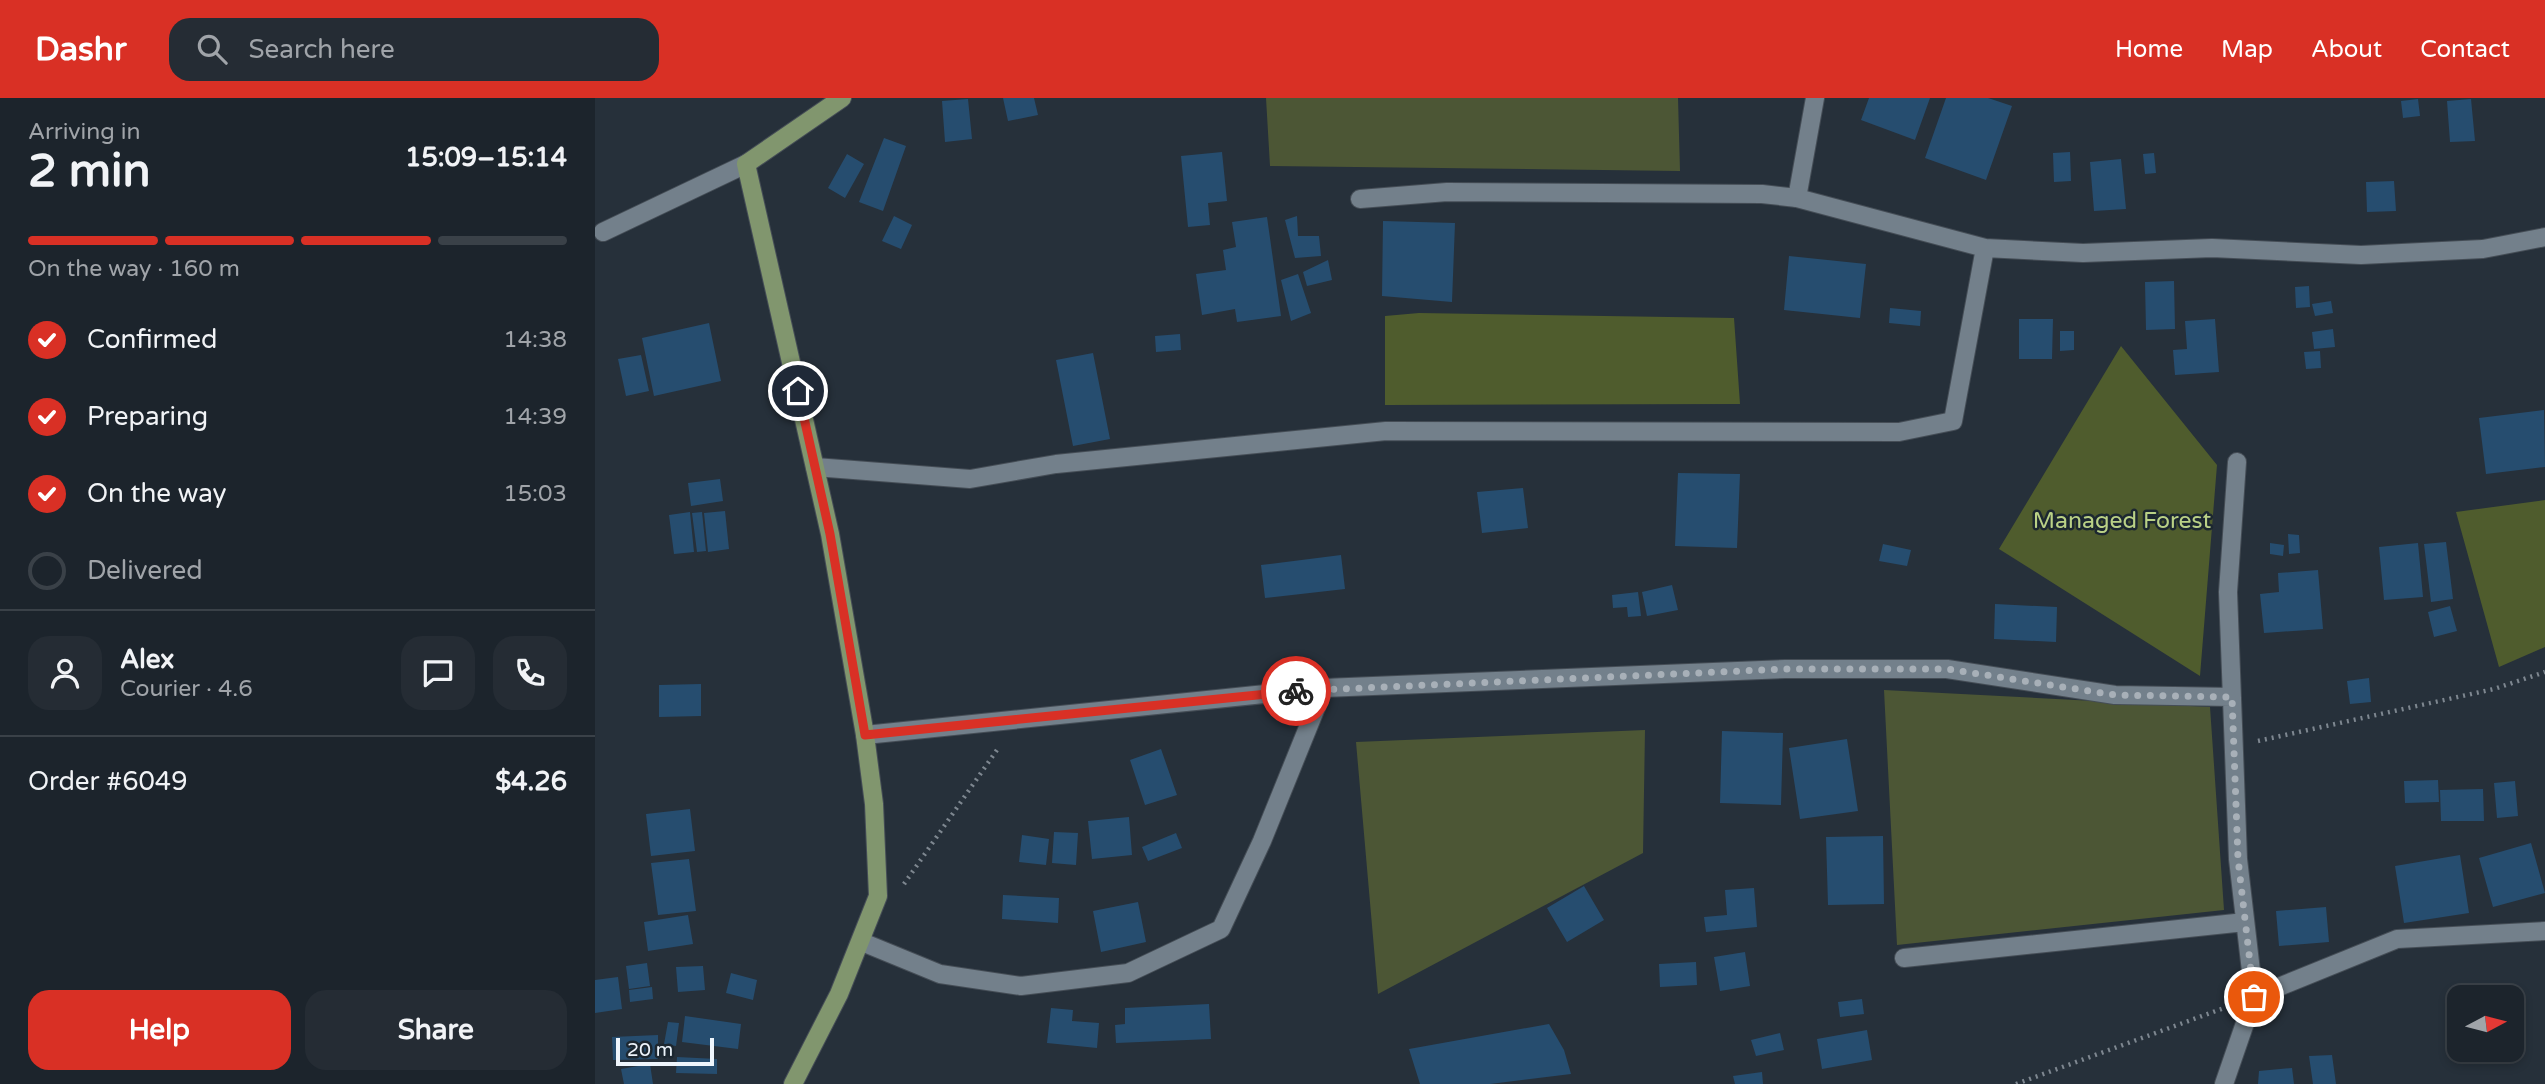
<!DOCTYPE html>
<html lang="en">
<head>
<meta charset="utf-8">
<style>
	body { margin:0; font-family:"Varela Round",sans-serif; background:#252c34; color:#f1f3f6; height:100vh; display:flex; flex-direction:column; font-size:26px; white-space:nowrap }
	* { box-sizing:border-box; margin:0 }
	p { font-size:23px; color:#a0a4a9 }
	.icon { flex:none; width:38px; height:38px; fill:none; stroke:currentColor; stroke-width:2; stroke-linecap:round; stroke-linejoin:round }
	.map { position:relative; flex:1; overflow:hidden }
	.sheet { display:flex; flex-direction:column; background:#1c242c; width:595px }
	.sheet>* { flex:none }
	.needle { width:46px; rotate:83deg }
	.controls { position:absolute; left:1852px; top:887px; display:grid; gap:14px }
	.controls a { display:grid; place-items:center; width:77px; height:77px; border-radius:14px; background:#1c242c; box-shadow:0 4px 10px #0003,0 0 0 2px #3a4148; font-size:35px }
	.scale { position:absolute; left:21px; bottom:18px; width:98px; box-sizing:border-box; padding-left:7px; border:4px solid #eef5fc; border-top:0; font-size:19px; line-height:24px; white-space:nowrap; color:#eef5fc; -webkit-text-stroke:5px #1c2730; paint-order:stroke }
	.pin { position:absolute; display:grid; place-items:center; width:60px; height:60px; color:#fff; margin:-30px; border:4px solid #fff; border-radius:50%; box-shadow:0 2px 7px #0007 }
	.courier { position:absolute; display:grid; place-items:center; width:70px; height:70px; margin:-35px; border:5px solid #d93025; border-radius:50%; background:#fff; color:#222; box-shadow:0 2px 9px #0007 }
	.overview em { font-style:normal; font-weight:700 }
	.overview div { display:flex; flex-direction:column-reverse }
	.overview { display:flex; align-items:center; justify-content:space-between; height:119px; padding:0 28px }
	h1 { font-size:46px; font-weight:700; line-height:52px }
	.bar { display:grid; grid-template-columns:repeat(4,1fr); gap:10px 7px; align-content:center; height:84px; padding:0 28px }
	.bar i { height:9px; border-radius:5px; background:#3a4148 }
	.bar .current { background:#d93025 }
	.bar p { grid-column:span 4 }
	.line { display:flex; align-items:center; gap:18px; padding:0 28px; border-top:2px solid #3a4148 }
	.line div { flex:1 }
	.round { display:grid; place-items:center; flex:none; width:74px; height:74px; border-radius:21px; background:#252c34 }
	ol { padding:0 28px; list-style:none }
	li { display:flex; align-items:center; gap:21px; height:77px }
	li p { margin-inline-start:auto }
	li .icon { padding:7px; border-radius:50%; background:#d93025; color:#fff; stroke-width:4 }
	li:last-child { color:#a0a4a9 }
	li i { width:38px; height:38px; border:4px solid #3a4148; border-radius:50% }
	.button { display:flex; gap:14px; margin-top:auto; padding:14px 28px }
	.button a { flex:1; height:80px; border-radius:21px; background:#d93025; color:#fff; font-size:28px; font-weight:700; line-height:80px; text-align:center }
	.button a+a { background:#252c34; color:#f1f3f6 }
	header { display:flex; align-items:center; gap:42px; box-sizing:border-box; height:98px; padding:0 35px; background:#d93025; color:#fff }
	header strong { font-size:33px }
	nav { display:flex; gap:38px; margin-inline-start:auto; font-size:24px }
	.search { width:490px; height:63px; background:#252c34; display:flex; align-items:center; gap:18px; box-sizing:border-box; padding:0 24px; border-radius:21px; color:#a0a4a9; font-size:26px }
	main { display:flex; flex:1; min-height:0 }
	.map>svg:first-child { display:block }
	.green { fill:#4c5635 }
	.forest { fill:#4f5c2d }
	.building { fill:#264d6f }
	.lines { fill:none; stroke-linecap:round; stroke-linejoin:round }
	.lane-casing { stroke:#454d56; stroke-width:20 }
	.street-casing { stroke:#454d56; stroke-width:20 }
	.secondary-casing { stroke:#454d56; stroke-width:20 }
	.path { stroke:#7e8790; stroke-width:4.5; stroke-dasharray:2 5; stroke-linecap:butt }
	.lane { stroke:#73808b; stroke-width:18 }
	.street { stroke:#73808b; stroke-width:18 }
	.secondary { stroke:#81966e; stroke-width:18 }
	.done { stroke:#a8b0b8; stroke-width:7; stroke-dasharray:0 12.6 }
	.route { stroke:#d93025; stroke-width:9 }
	.labels { text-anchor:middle; stroke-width:5; stroke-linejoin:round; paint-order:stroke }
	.park-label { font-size:23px; fill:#bad186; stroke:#1c2730 }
</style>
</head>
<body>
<header>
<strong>Dashr</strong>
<div class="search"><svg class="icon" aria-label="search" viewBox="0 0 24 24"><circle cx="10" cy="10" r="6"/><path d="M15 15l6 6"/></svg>Search here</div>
<nav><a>Home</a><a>Map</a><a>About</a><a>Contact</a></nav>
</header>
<main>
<section class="sheet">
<div class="overview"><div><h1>2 min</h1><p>Arriving in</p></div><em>15:09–15:14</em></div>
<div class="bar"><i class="current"></i><i class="current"></i><i class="current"></i><i></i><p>On the way · 160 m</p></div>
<ol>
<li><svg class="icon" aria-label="check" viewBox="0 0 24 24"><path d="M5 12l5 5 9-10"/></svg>Confirmed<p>14:38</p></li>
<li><svg class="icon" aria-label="check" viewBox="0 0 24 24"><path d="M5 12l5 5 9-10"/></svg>Preparing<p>14:39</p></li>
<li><svg class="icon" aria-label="check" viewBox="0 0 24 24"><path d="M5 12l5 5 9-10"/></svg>On the way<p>15:03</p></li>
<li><i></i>Delivered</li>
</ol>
<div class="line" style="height:126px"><a class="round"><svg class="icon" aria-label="person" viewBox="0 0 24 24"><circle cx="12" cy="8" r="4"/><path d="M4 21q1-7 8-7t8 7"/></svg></a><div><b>Alex</b><p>Courier · 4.6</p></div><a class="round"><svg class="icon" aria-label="chat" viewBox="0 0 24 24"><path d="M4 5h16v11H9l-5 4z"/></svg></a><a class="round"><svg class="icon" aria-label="phone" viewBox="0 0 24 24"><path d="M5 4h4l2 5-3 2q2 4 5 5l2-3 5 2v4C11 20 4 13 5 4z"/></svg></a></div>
<div class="line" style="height:91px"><div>Order #6049</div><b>$4.26</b></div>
<div class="button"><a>Help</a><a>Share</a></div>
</section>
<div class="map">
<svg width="1950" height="986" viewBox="0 0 1950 986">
	<rect width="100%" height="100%" fill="#26303a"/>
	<path class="green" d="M671,0H1083L1085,73L675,68Z
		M1289,592L1615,609L1629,812L1302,847Z
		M1050,632L1048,755L783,896L761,644Z"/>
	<path class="forest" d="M824,215L1139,220L1145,306L790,307V218Z
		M1526,248L1622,367L1605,578L1404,451Z
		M1950,402V549L1904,569L1861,414Z"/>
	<path class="building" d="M408,0H439L443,17L413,23Z
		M1274,0H1335L1320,42L1266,22Z
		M1351,0H1393L1417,8L1391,82L1330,60Z
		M373,1L377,41L350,44L347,3Z
		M1823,1L1825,18L1808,20L1806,3Z
		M1876,1L1880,43L1855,44L1852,3Z
		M289,40L311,48L288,113L264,104Z
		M627,54L632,103L613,105L615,127L593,129L586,58Z
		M1475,54L1476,83L1459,84L1458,55Z
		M1559,55L1561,75L1550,76L1548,56Z
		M252,56L269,66L250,100L233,90Z
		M1526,61L1531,111L1499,113L1495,64Z
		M1799,83L1801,113L1772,114L1771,84Z
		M299,118L317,127L306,151L287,143Z
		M702,118L703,138H724L726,158L700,160L690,122Z
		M672,119L686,218L642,224L640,211L607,217L601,176L631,172L628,152L641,149L637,124Z
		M788,123L860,125L857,204L787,198Z
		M1194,158L1271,166L1265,220L1189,212Z
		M733,162L737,182L712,188L708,174Z
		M703,176L716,215L696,223L686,182Z
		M1579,183L1580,231L1551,232L1550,184Z
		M1714,188L1715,209L1701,210L1700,189Z
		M1736,203L1738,215L1720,218L1717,206Z
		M1295,210L1326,213L1325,228L1294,225Z
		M1424,221H1458L1457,261H1424Z
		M1620,221L1624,274L1580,277L1578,252L1592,251L1590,223Z
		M114,225L126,283L59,298L47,240Z
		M1738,231L1740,249L1719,251L1717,234Z
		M1465,233H1479V252L1465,253Z
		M585,236L586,252L561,254L560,238Z
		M1725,253L1726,270L1711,271L1709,254Z
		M498,255L515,341L478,348L461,262Z
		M46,257L54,293L31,298L23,261Z
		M1949,312L1950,369L1891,376L1884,320Z
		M1083,375L1145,376L1142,450L1080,448Z
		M125,381L128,403L96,408L93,385Z
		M928,390L933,430L887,435L882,394Z
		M130,413L134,451L113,454L109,415Z
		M95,414L99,454L79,456L74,417Z
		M107,414L111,453L102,454L97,415Z
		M1693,436L1704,437L1705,455L1694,456Z
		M1851,444L1858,501L1836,504L1829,446Z
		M1675,445L1689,447L1688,458L1675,456Z
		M1823,445L1828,499L1789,502L1784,449Z
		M1288,446L1316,452L1312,468L1284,463Z
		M746,457L750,491L670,500L666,467Z
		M1723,472L1728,531L1669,535L1665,496L1684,494L1683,475Z
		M1077,487L1083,512L1052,518L1047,494Z
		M1043,494L1046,518L1033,519L1032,509L1018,510L1017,497Z
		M1400,506L1462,509L1461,544L1399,541Z
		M1855,508L1862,533L1839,539L1833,514Z
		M1774,580L1776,604L1755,606L1752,583Z
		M106,586V618L64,619V587Z
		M1127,633L1188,635L1186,707L1125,705Z
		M1252,641L1263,713L1205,721L1194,650Z
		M566,651L582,697L550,707L535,662Z
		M1843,682L1844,704L1810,705L1809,683Z
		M1920,683L1923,718L1902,720L1899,685Z
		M1888,691L1889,723H1846L1845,692Z
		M95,711L100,753L56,758L51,716Z
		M534,719L537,757L497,761L493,723Z
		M459,734L483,735L481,767L457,765Z
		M581,735L587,750L553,763L547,749Z
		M427,737L454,741L451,767L424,764Z
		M1288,738L1289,806L1233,807L1231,739Z
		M1936,745L1950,795L1898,809L1884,760Z
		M1865,757L1874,815L1809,825L1800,768Z
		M94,761L101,813L63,817L56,765Z
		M989,788L1009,822L972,844L952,810Z
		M1159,790L1162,829L1111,834L1109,819L1132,817L1130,792Z
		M408,797L464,800L463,825L407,821Z
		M543,804L551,844L506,854L498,813Z
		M1731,809L1734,844L1684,848L1681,813Z
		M93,817L98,846L53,853L49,824Z
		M1150,854L1155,888L1125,893L1119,859Z
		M1101,864L1102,887L1065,889L1064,866Z
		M52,865L55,888L34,891L31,868Z
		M108,868L110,892L83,894L81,869Z
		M136,875L162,882L158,902L131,895Z
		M23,879L27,911L0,915V882Z
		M57,889L58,901L35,904L34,892Z
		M1267,901L1269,916L1245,919L1243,904Z
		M614,906L616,941L521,945L520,927L530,926V910Z
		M456,910L478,912L477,923L504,925L502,950L452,945Z
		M90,918L146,926L143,951L87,944Z
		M73,924L84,925L81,948L69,946Z
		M954,926L969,952L976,976L895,986H825L814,951Z
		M1272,932L1277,962L1227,971L1222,941Z
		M1185,935L1189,952L1161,958L1156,942Z
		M63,937V961L18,962L17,939Z
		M1737,957L1741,986H1718L1714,958Z
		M82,959L122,961V976L81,975Z
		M55,966L58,986H29L26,971Z
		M1697,970L1699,986H1663L1664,973Z
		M1167,974L1168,986H1140L1138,978Z"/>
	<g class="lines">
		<g class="lane-casing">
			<path id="lane" d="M1202,100L1220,0
				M267,844L345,876L426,888L533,875L626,831L667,743L729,590"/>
		</g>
		<g class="street-casing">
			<path id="street" d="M765,101L852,94L1167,96L1202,100L1390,150L1488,155L1617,150L1766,157L1888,151L1950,139
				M8,134L151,66
				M220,369L375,381L461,366L791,333L1304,334L1358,323L1390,150
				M270,637L729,590L1190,571H1352L1520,597L1637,599
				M1309,860L1650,824
				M1659,899L1802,841L1950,833
				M1629,986L1659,899L1643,761L1633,494L1642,364"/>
		</g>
		<g class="secondary-casing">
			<path id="secondary" d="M198,986L244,896L283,798L279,706L270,637L235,436L151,66L247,0"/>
		</g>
		<path class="path" d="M1663,643L1899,591L1950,574
			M309,786L404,649
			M1421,986L1629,910"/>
		<use href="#lane" class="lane"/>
		<use href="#street" class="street"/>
		<use href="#secondary" class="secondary"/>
	</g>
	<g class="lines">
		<path class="done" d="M701,593L1190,571H1352L1520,597L1637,599L1643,761L1659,899"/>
		<path class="route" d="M203,293L235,436L270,637L701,593"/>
	</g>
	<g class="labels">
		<g class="park-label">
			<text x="1527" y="430">Managed Forest</text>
		</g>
	</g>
</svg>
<div class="controls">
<a><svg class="needle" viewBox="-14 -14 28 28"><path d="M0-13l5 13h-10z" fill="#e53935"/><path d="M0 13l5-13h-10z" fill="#a0a4a9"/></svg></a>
</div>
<div class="scale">20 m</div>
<div class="pin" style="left:1659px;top:899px;background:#ea580c"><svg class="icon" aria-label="bag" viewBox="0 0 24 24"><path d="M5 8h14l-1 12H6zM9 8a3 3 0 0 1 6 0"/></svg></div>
<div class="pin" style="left:203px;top:293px;background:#1f2937"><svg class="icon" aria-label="home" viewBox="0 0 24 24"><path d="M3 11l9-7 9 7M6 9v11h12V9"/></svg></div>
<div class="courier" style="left:701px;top:593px"><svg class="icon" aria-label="bike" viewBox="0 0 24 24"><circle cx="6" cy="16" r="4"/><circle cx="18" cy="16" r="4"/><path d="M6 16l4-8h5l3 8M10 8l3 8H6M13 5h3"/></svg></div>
</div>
</main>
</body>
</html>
